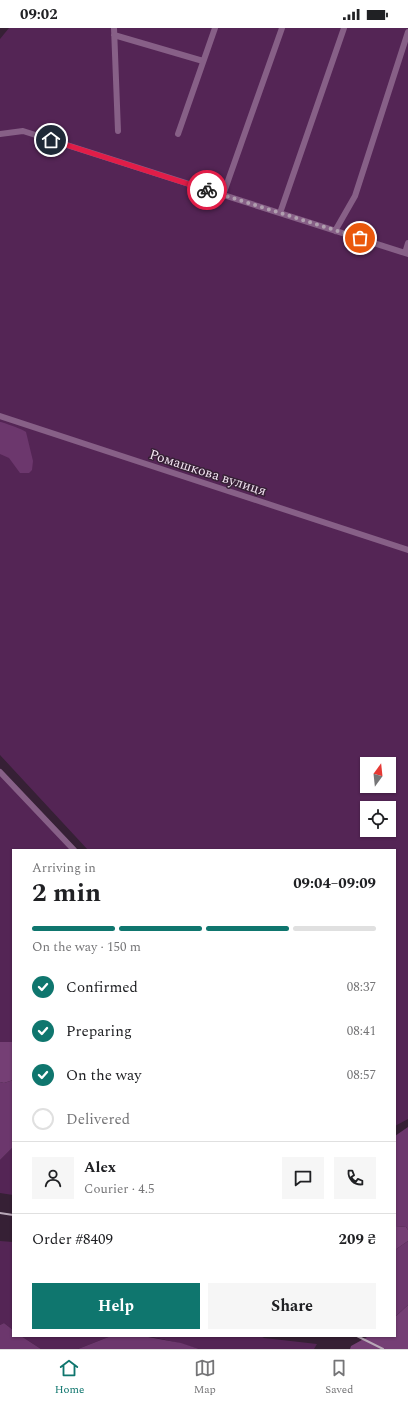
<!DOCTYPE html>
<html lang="en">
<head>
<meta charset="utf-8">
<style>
	body { margin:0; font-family:Spectral,serif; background:#f6f6f6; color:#202124; height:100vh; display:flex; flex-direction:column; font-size:15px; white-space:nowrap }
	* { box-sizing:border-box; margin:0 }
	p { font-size:13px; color:#757577 }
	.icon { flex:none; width:22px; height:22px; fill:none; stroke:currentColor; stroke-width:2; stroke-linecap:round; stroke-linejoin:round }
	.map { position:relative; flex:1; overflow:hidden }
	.details { position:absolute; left:12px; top:821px; width:384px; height:488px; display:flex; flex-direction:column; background:#fff; border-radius:0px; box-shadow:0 1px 3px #0004 }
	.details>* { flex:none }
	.needle { width:26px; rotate:15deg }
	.tools { position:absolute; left:360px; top:729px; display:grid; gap:8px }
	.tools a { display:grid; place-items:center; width:36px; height:36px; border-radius:0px; background:#fff; box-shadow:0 1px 3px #0004; font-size:20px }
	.pin { position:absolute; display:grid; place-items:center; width:34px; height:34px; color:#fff; margin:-17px; border:2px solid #fff; border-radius:50%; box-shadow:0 1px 4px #0007 }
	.courier { position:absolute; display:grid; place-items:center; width:40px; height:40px; margin:-20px; border:3px solid #e11d48; border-radius:50%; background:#fff; color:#222; box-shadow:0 1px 5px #0007 }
	.overview em { font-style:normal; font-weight:700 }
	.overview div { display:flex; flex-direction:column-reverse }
	.overview { display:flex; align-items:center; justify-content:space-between; height:68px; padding:0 20px }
	h1 { font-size:26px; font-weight:700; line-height:30px }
	.bar { display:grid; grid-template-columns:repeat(4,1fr); gap:6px 4px; align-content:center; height:48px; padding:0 20px }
	.bar i { height:5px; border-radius:3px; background:#e0e0e0 }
	.bar .on { background:#0f766e }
	.bar p { grid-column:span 4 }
	.line { display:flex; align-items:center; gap:10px; padding:0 20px; border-top:1px solid #e0e0e0 }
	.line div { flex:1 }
	.round { display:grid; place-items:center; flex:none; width:42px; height:42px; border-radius:0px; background:#f6f6f6 }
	ol { padding:0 20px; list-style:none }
	li { display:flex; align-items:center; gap:12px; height:44px }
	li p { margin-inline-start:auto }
	li .icon { padding:4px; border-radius:50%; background:#0f766e; color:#fff; stroke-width:4 }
	li:last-child { color:#757577 }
	li i { width:22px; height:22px; border:2px solid #e0e0e0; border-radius:50% }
	.action { display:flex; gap:8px; margin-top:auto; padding:8px 20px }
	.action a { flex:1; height:46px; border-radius:0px; background:#0f766e; color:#fff; font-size:16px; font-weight:700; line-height:46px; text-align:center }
	.action a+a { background:#f6f6f6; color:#202124 }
	.status { display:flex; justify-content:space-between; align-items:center; height:28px; padding:0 20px; background:#fff; direction:ltr }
	.status svg { height:11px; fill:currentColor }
	.tab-bar { display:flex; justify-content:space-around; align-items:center; height:56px; border-top:1px solid #e0e0e0; background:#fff; font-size:11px; color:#757577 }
	.tab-bar a { display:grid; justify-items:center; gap:2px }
	.tab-bar .on { color:#0f766e }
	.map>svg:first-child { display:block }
	.green { fill:#542555; fill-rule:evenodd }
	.forest { fill:#6c376d }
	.water { fill:#753f75 }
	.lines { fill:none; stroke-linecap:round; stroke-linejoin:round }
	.street { stroke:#876087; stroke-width:6 }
	.rail { stroke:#b9a8b8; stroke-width:2 }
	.done { stroke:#b09faf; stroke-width:4; stroke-dasharray:0 7.2 }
	.route { stroke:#e11d48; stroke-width:5 }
	.labels { text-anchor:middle; stroke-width:3; stroke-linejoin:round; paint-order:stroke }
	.street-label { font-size:14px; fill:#f2e3f1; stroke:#362035 }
</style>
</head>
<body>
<div class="status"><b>09:02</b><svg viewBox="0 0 49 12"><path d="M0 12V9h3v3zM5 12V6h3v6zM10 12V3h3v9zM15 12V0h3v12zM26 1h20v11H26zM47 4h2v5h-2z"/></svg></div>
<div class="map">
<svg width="408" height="1321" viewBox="0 0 408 1321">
	<rect width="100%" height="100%" fill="#362035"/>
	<path class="green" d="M9,0H408V1091L395,1098V822H88L0,727V11ZM367,736H389V758H367ZM367,780H389V802H367Z
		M0,744L74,822H13V1014H0Z
		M13,1119V1167L0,1165V1132Z
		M0,1213L13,1214V1302L4,1295L0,1297Z
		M21,1308H111L78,1321H41Z
		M139,1308H261L264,1310L317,1316L314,1321H199C179,1315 159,1309 139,1308Z"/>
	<path class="forest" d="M0,394C3,394 24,402 26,404L33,433L32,442L29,445H20L9,430L0,426Z
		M13,1052V1119L0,1132V1054L4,1055Z
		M408,1099V1202L406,1199L395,1198V1108Z
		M408,1213V1277L395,1289V1222Z
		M4,1295L13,1302V1308H21L41,1321H0V1297Z
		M111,1308L148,1309L181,1315L199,1321H78Z"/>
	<path class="water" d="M0,1014H13V1052L4,1055L0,1054Z
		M395,1198L406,1199L408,1202V1213L395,1222Z
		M408,1277V1321H350L351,1318L369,1308H395V1289Z"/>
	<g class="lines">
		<path class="street" d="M114,0L118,103
			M114,7L203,33
			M0,106L23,103L408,226
			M178,106L215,0
			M223,167L282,0
			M280,185L344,0
			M335,203L355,168L408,4
			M405,225L408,215
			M0,388L408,522
			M0,744L74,822"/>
		<path class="rail" d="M0,1185L13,1187
			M357,1308L383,1321"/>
	</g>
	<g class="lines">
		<path class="done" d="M207,162L360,210"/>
		<path class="route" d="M51,112L207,162"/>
	</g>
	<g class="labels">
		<g class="street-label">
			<text transform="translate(208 444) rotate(18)" y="5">Ромашкова вулиця</text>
		</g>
	</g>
</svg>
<div class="tools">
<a><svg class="needle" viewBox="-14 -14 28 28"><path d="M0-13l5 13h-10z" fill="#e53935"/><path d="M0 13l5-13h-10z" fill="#757577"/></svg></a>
<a><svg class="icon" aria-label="locate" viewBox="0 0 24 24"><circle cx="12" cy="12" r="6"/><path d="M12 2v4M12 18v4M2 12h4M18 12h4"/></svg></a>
</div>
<div class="pin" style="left:360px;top:210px;background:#ea580c"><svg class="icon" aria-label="bag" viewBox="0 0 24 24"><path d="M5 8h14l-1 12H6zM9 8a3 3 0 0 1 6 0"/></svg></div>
<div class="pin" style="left:51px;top:112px;background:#1f2937"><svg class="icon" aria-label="home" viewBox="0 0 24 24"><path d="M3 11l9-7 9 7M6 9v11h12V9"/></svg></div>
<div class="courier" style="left:207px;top:162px"><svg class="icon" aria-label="bike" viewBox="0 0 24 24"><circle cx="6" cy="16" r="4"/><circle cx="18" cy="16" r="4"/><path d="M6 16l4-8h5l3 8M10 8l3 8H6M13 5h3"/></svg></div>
<section class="details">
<div class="overview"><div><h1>2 min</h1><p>Arriving in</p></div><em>09:04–09:09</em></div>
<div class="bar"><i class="on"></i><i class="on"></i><i class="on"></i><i></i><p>On the way · 150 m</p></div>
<ol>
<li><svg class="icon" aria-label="check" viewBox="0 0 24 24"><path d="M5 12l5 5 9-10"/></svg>Confirmed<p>08:37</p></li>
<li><svg class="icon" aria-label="check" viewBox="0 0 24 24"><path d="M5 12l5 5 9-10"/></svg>Preparing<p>08:41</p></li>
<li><svg class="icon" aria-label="check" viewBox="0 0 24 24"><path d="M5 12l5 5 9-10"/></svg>On the way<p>08:57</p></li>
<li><i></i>Delivered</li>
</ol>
<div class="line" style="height:72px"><a class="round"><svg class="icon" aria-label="person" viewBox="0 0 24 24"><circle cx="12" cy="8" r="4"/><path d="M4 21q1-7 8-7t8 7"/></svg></a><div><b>Alex</b><p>Courier · 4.5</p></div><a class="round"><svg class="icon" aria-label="chat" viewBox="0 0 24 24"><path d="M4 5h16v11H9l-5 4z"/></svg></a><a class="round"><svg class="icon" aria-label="phone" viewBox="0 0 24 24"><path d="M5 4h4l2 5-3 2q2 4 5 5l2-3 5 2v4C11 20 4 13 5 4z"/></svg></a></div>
<div class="line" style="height:52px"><div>Order #8409</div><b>209 ₴</b></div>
<div class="action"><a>Help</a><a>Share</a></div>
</section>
</div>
<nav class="tab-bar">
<a class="on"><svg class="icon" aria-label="home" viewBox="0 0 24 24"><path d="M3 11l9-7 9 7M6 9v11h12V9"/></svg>Home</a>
<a><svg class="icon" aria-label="map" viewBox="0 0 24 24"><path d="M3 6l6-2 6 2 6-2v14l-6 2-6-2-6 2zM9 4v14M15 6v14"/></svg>Map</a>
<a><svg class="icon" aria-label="saved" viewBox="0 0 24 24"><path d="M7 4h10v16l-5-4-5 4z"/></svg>Saved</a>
</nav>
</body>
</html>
